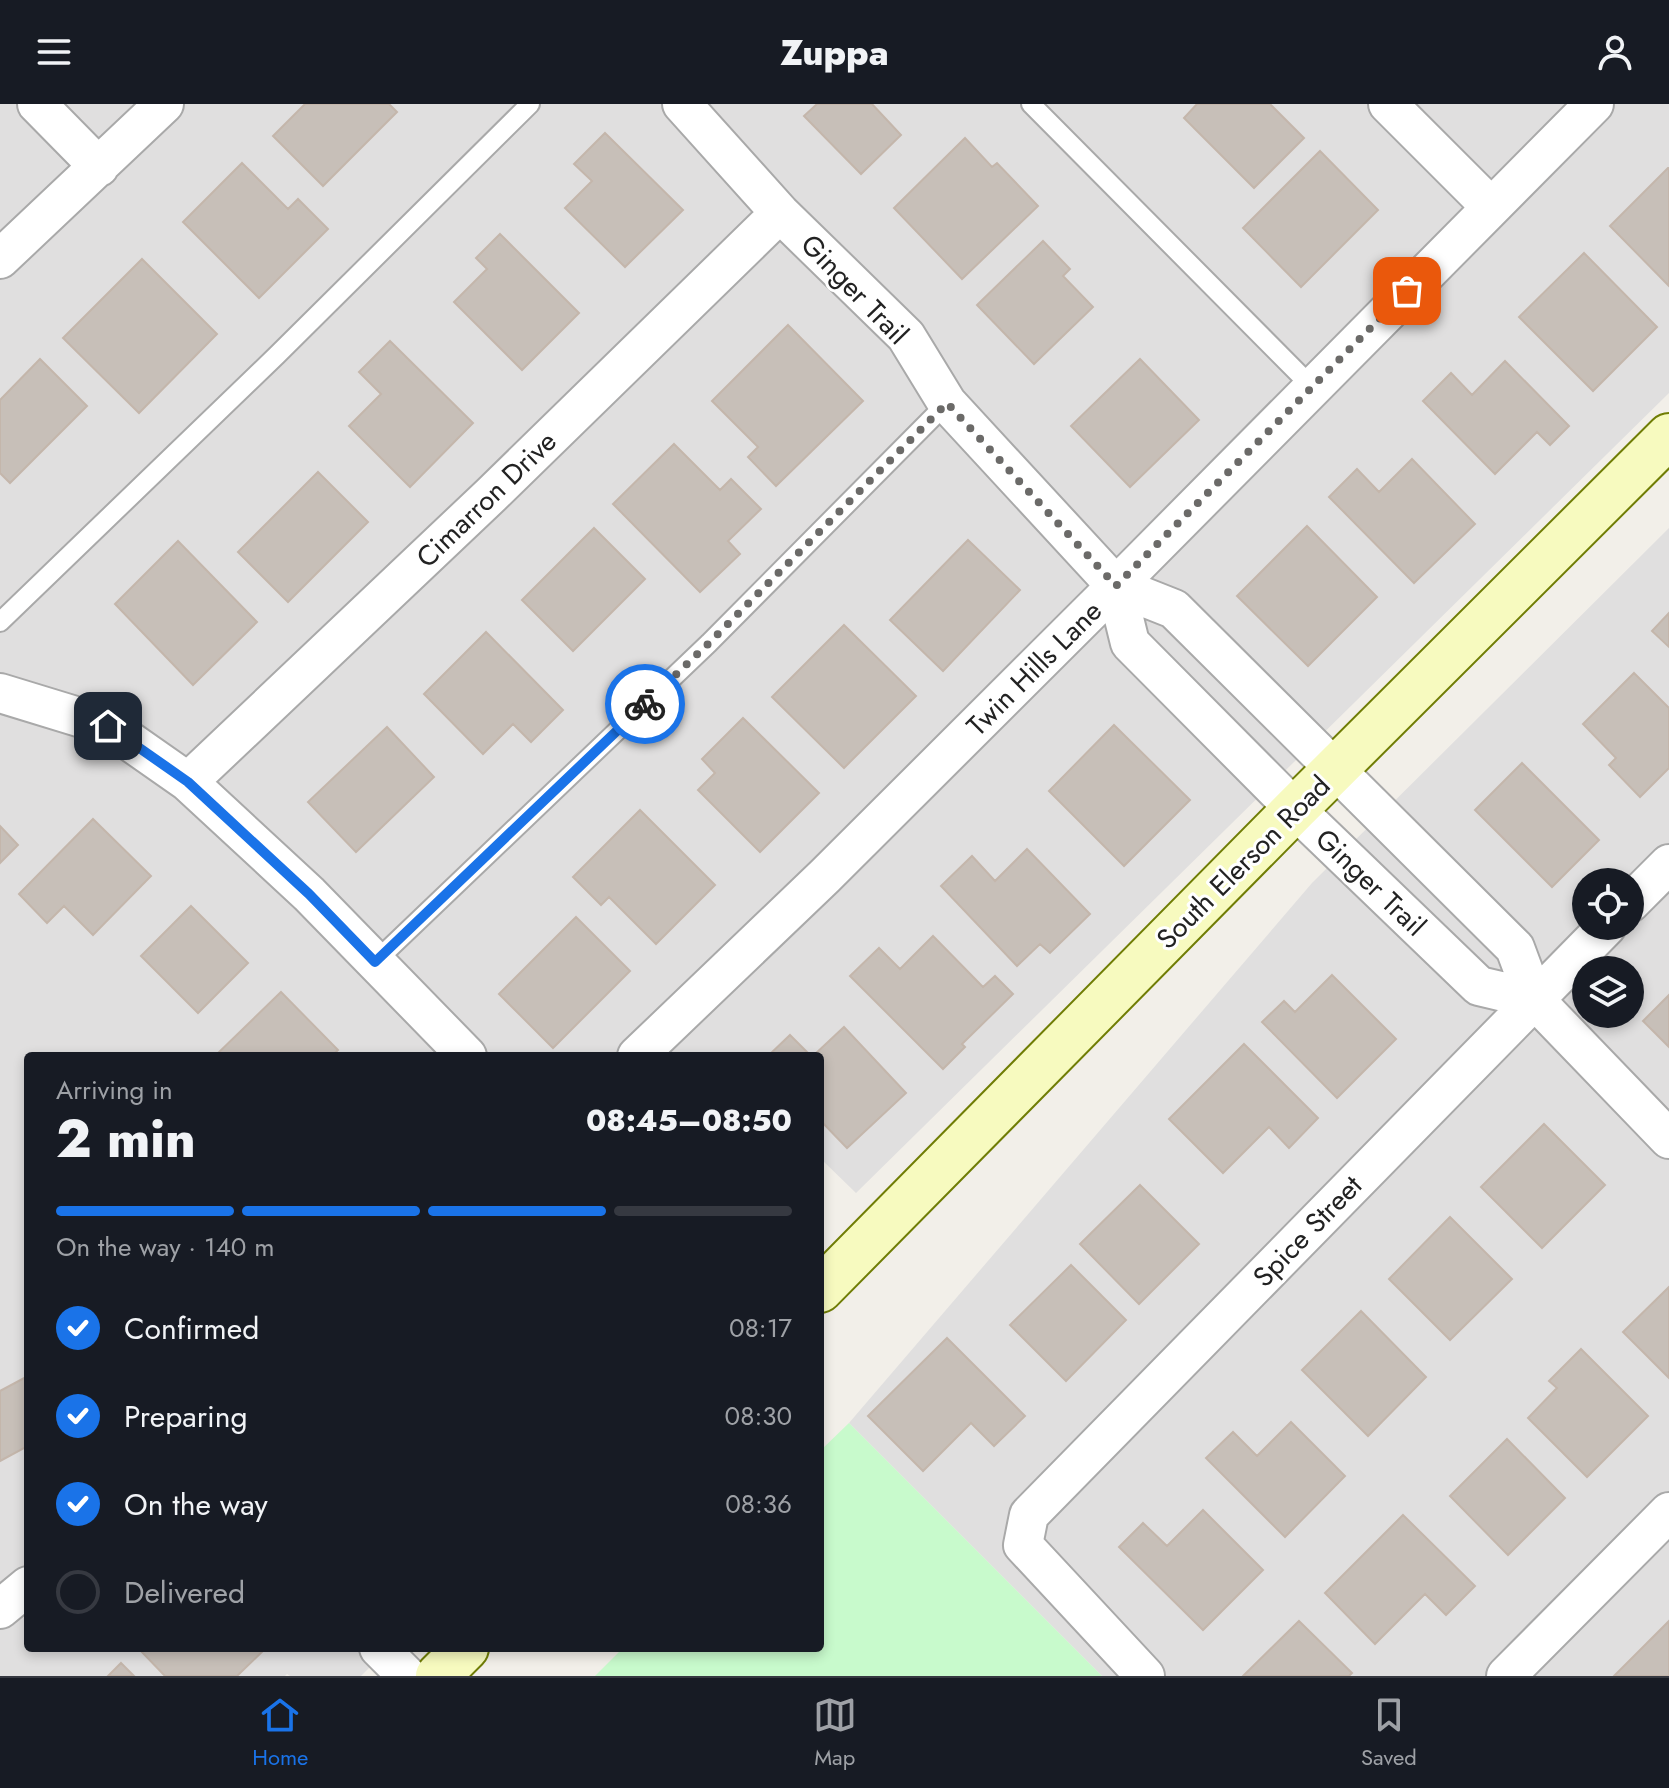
<!DOCTYPE html>
<html lang="en">
<head>
<meta charset="utf-8">
<style>
	body { margin:0; font-family:Jost,sans-serif; background:#20242c; color:#f1f3f6; height:100vh; display:flex; flex-direction:column; font-size:30px; white-space:nowrap }
	* { box-sizing:border-box; margin:0 }
	p { font-size:26px; color:#9ea1a6 }
	.icon { flex:none; width:44px; height:44px; fill:none; stroke:currentColor; stroke-width:2; stroke-linecap:round; stroke-linejoin:round }
	.map { position:relative; flex:1; overflow:hidden }
	.sheet { position:absolute; left:24px; top:948px; width:800px; height:600px; display:flex; flex-direction:column; background:#171b24; border-radius:8px; box-shadow:0 4px 12px #0003 }
	.sheet>* { flex:none }
	.tools { position:absolute; left:1572px; top:764px; display:grid; gap:16px }
	.tools a { display:grid; place-items:center; width:72px; height:72px; border-radius:50%; background:#171b24; box-shadow:0 4px 12px #0003; font-size:40px }
	.pin { position:absolute; display:grid; place-items:center; width:68px; height:68px; color:#fff; margin:-34px; border-radius:16px; box-shadow:0 4px 12px #0006 }
	.courier { position:absolute; display:grid; place-items:center; width:80px; height:80px; margin:-40px; border:6px solid #1a73e8; border-radius:50%; background:#fff; color:#222; box-shadow:0 2px 10px #0007 }
	.headline em { font-style:normal; font-weight:800 }
	.headline div { display:flex; flex-direction:column-reverse }
	.headline { display:flex; align-items:center; justify-content:space-between; height:136px; padding:0 32px }
	h1 { font-size:52px; font-weight:800; line-height:60px }
	.bar { display:grid; grid-template-columns:repeat(4,1fr); gap:12px 8px; align-content:center; height:96px; padding:0 32px }
	.bar i { height:10px; border-radius:6px; background:#363941 }
	.bar .on { background:#1a73e8 }
	.bar p { grid-column:span 4 }
	ol { padding:0 32px; list-style:none }
	li { display:flex; align-items:center; gap:24px; height:88px }
	li p { margin-inline-start:auto }
	li .icon { padding:8px; border-radius:50%; background:#1a73e8; color:#fff; stroke-width:4 }
	li:last-child { color:#9ea1a6 }
	li i { width:44px; height:44px; border:4px solid #363941; border-radius:50% }
	header { display:flex; justify-content:space-between; align-items:center; height:104px; padding:0 32px; background:#171b24; font-size:36px; font-weight:800 }
	.dock { display:flex; justify-content:space-around; align-items:center; height:112px; border-top:2px solid #363941; background:#171b24; font-size:22px; color:#9ea1a6 }
	.dock a { display:grid; justify-items:center; gap:4px }
	.dock .on { color:#1a73e8 }
	.map>svg:first-child { display:block }
	.residential { fill:#e0dfdf; fill-rule:evenodd }
	.park { fill:#c8facc }
	.building { fill:#c7bfb8; stroke:#c4b6ab; stroke-width:2 }
	.lines { fill:none; stroke-linecap:round; stroke-linejoin:round }
	.lane-casing { stroke:#a9a9a9; stroke-width:22 }
	.street-casing { stroke:#a9a9a9; stroke-width:42 }
	.secondary-casing { stroke:#707d05; stroke-width:48 }
	.lane { stroke:#fff; stroke-width:18 }
	.street { stroke:#fff; stroke-width:38 }
	.secondary { stroke:#f7fabf; stroke-width:44 }
	.done { stroke:#6b6a68; stroke-width:8; stroke-dasharray:0 14.4 }
	.route { stroke:#1a73e8; stroke-width:10 }
	.labels { text-anchor:middle; stroke-width:6; stroke-linejoin:round; paint-order:stroke }
	.street-label { font-size:28px; fill:#222; stroke:#fff }
</style>
</head>
<body>
<header><svg class="icon" aria-label="menu" viewBox="0 0 24 24"><path d="M4 6h16M4 12h16M4 18h16"/></svg>Zuppa<svg class="icon" aria-label="person" viewBox="0 0 24 24"><circle cx="12" cy="8" r="4"/><path d="M4 21q1-7 8-7t8 7"/></svg></header>
<div class="map">
<svg width="1669" height="1572" viewBox="0 0 1669 1572">
	<rect width="100%" height="100%" fill="#f2efe9"/>
	<path class="residential" d="M0,0H1669V289L856,1089L820,1054V952H28V1544H389L361,1572H290L287,1570L285,1572H0Z
		M1669,424V1572H1102L849,1319L1312,779ZM1586,778H1630V822H1586ZM1586,866H1630V910H1586Z"/>
	<path class="park" d="M849,1319L1102,1572H595L623,1544H820V1347Z"/>
	<path class="building" d="M305,0H389L397,8L323,82L273,32Z
		M817,0H872L901,31L861,70L804,12Z
		M1197,0H1270L1304,34L1254,84L1184,14Z
		M605,29L683,106L625,163L565,104L592,77L574,60Z
		M965,34L992,63L997,59L1038,102L962,175L894,104Z
		M1320,47L1378,106L1301,183L1243,124Z
		M242,59L288,105L298,95L328,125L259,194L183,118Z
		M1668,64H1669V182L1610,122Z
		M500,130L579,209L522,266L454,198L487,165L476,154Z
		M1043,137L1070,165L1063,172L1093,203L1034,260L977,201Z
		M1584,149L1657,223L1593,287L1519,213Z
		M142,155L217,230L139,309L63,234Z
		M788,221L863,297L776,382L748,353L758,343L712,297Z
		M390,237L473,319L410,383L349,322L381,290L359,268Z
		M40,255L87,302L10,379L0,369V296Z
		M1140,255L1199,316L1130,383L1071,322Z
		M1505,257L1569,322L1550,341L1537,328L1495,370L1423,297L1451,269L1472,291Z
		M674,340L720,386L731,375L761,405L728,437L740,450L700,488L613,400Z
		M1412,355L1475,420L1414,479L1329,393L1357,365L1379,388Z
		M318,368L368,418L288,498L238,448Z
		M1307,422L1377,493L1308,562L1237,492Z
		M594,424L645,475L573,547L522,496Z
		M968,436L1020,486L943,567L890,516Z
		M178,437L257,518L193,581L115,500Z
		M1669,509V543L1652,527Z
		M844,521L916,592L844,664L772,593Z
		M486,528L563,606L531,638L513,620L483,650L424,590Z
		M1634,569L1669,604V664L1640,693L1609,661L1616,654L1583,620Z
		M743,614L819,689L760,748L698,686L715,669L702,655Z
		M1114,621L1190,696L1124,762L1049,687Z
		M387,623L434,673L356,748L308,698Z
		M1522,659L1599,736L1552,783L1475,706Z
		M640,706L715,781L656,840L609,793L601,801L573,773Z
		M93,715L151,772L93,831L64,802L47,819L19,790Z
		M0,722L18,741L0,759Z
		M1027,745L1090,810L1050,849L1040,840L1017,862L941,782L972,752L995,777Z
		M191,802L248,859L198,909L141,852Z
		M576,813L630,867L553,944L499,890Z
		M933,832L983,883L995,872L1013,890L962,940L965,943L943,965L850,872L879,844L900,865Z
		M1332,871L1396,935L1337,994L1262,918L1284,897L1295,908Z
		M281,888L338,946L332,952H215Z
		M1669,891V943L1643,917Z
		M844,923L906,989L847,1044L820,1016V952H813Z
		M790,931L811,952H768Z
		M1244,940L1318,1014L1289,1044L1269,1023L1223,1069L1169,1015Z
		M1544,1020L1605,1081L1542,1144L1481,1083Z
		M1140,1081L1199,1140L1139,1200L1080,1140Z
		M1450,1113L1512,1175L1450,1236L1389,1175Z
		M1071,1161L1126,1216L1066,1277L1010,1221Z
		M1669,1183V1274L1623,1228Z
		M1361,1207L1426,1273L1368,1332L1302,1266Z
		M947,1234L1025,1312L994,1342L971,1319L923,1367L868,1312Z
		M1581,1245L1648,1312L1587,1373L1528,1314L1557,1284L1549,1277Z
		M28,1272V1342L0,1357V1287Z
		M1291,1318L1345,1372L1285,1433L1206,1354L1233,1328L1257,1352Z
		M1507,1335L1565,1394L1508,1451L1450,1392Z
		M1203,1406L1263,1466L1203,1526L1119,1443L1143,1419L1167,1442Z
		M1403,1411L1475,1482L1446,1511L1425,1490L1375,1540L1325,1489Z
		M1299,1517L1352,1569L1349,1572H1243Z
		M1669,1517V1572H1614Z
		M138,1544H266L237,1572H165Z
		M121,1559L134,1572H108Z"/>
	<g class="lines">
		<g class="lane-casing">
			<path id="lane" d="M1031,0L1312,283
				M0,518L277,251L530,0
				M375,858L709,539L947,299"/>
		</g>
		<g class="street-casing">
			<path id="street" d="M37,0L99,63
				M682,0L780,109L906,232L947,299L1116,482L1174,505L1515,844L1534,895L1669,1035
				M1388,0L1491,103
				M0,155L164,0
				M1116,482L1130,539L1295,705L1479,882L1534,895
				M0,589L108,622L188,678L309,790L467,952
				M188,678L491,391L780,109
				M1630,799L1669,760
				M637,952L825,772L1116,482L1594,0
				M0,1505L28,1482
				M379,1544L407,1572
				M1145,1572L1023,1441L1029,1411L1607,822
				M1506,1572L1669,1408"/>
		</g>
		<g class="secondary-casing">
			<path id="secondary" d="M820,1186L1295,705L1669,332
				M438,1572L466,1544"/>
		</g>
		<use href="#lane" class="lane"/>
		<use href="#street" class="street"/>
		<use href="#secondary" class="secondary"/>
	</g>
	<g class="lines">
		<path class="done" d="M645,600L709,539L947,299L1116,482L1407,187"/>
		<path class="route" d="M108,622L188,678L309,790L375,858L645,600"/>
	</g>
	<g class="labels">
		<g class="street-label">
			<text transform="translate(855 185) rotate(46)" y="10">Ginger Trail</text>
			<text transform="translate(486 395) rotate(-44)" y="10">Cimarron Drive</text>
			<text transform="translate(1034 564) rotate(-45)" y="10">Twin Hills Lane</text>
			<text transform="translate(1243 758) rotate(-45)" y="10">South Elerson Road</text>
			<text transform="translate(1371 778) rotate(44)" y="10">Ginger Trail</text>
			<text transform="translate(1307 1127) rotate(-46)" y="10">Spice Street</text>
		</g>
	</g>
</svg>
<div class="tools">
<a><svg class="icon" aria-label="locate" viewBox="0 0 24 24"><circle cx="12" cy="12" r="6"/><path d="M12 2v4M12 18v4M2 12h4M18 12h4"/></svg></a>
<a><svg class="icon" aria-label="layers" viewBox="0 0 24 24"><path d="M12 4l9 5-9 5-9-5zM3 14l9 5 9-5"/></svg></a>
</div>
<div class="pin" style="left:1407px;top:187px;background:#ea580c"><svg class="icon" aria-label="bag" viewBox="0 0 24 24"><path d="M5 8h14l-1 12H6zM9 8a3 3 0 0 1 6 0"/></svg></div>
<div class="pin" style="left:108px;top:622px;background:#1f2937"><svg class="icon" aria-label="home" viewBox="0 0 24 24"><path d="M3 11l9-7 9 7M6 9v11h12V9"/></svg></div>
<div class="courier" style="left:645px;top:600px"><svg class="icon" aria-label="bike" viewBox="0 0 24 24"><circle cx="6" cy="16" r="4"/><circle cx="18" cy="16" r="4"/><path d="M6 16l4-8h5l3 8M10 8l3 8H6M13 5h3"/></svg></div>
<section class="sheet">
<div class="headline"><div><h1>2 min</h1><p>Arriving in</p></div><em>08:45–08:50</em></div>
<div class="bar"><i class="on"></i><i class="on"></i><i class="on"></i><i></i><p>On the way · 140 m</p></div>
<ol>
<li><svg class="icon" aria-label="check" viewBox="0 0 24 24"><path d="M5 12l5 5 9-10"/></svg>Confirmed<p>08:17</p></li>
<li><svg class="icon" aria-label="check" viewBox="0 0 24 24"><path d="M5 12l5 5 9-10"/></svg>Preparing<p>08:30</p></li>
<li><svg class="icon" aria-label="check" viewBox="0 0 24 24"><path d="M5 12l5 5 9-10"/></svg>On the way<p>08:36</p></li>
<li><i></i>Delivered</li>
</ol>
</section>
</div>
<nav class="dock">
<a class="on"><svg class="icon" aria-label="home" viewBox="0 0 24 24"><path d="M3 11l9-7 9 7M6 9v11h12V9"/></svg>Home</a>
<a><svg class="icon" aria-label="map" viewBox="0 0 24 24"><path d="M3 6l6-2 6 2 6-2v14l-6 2-6-2-6 2zM9 4v14M15 6v14"/></svg>Map</a>
<a><svg class="icon" aria-label="saved" viewBox="0 0 24 24"><path d="M7 4h10v16l-5-4-5 4z"/></svg>Saved</a>
</nav>
</body>
</html>
